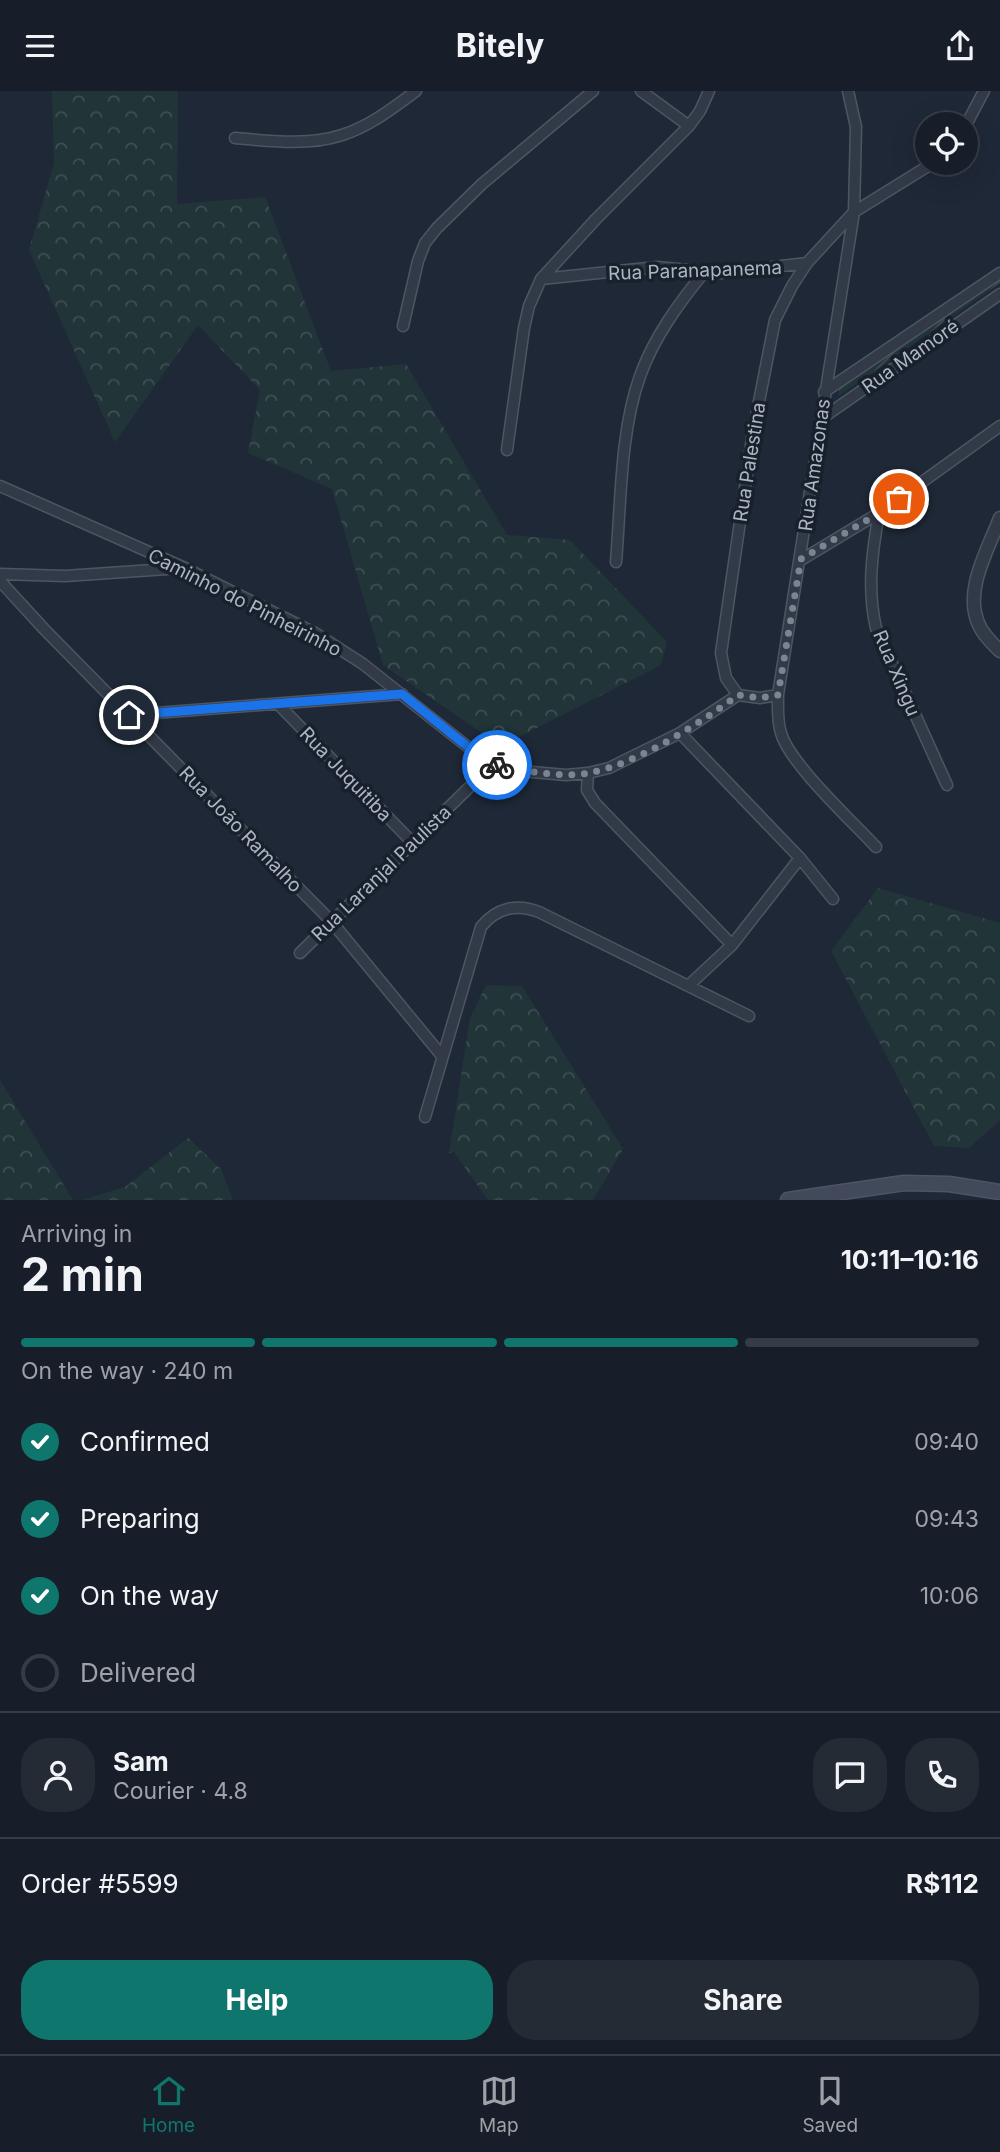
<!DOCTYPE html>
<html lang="en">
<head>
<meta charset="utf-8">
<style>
	body { margin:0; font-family:Inter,sans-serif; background:#242b35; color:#f1f3f6; height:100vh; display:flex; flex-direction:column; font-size:26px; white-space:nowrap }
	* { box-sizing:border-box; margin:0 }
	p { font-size:23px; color:#9ea2a8 }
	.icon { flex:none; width:38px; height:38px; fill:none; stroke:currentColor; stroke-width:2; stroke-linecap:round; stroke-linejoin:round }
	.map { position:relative; height:1109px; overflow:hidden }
	.sheet { display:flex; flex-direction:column; background:#171e29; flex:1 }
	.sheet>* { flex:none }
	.tools { position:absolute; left:915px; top:21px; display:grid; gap:14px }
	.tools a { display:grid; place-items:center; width:63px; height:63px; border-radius:50%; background:#171e29; box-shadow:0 7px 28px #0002,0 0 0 2px #363c46; font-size:35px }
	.pin { position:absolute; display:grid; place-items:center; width:60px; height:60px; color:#fff; margin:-30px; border:4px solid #fff; border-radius:50%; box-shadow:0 2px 7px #0007 }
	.courier { position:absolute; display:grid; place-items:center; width:70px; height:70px; margin:-35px; border:5px solid #1a73e8; border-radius:50%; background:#fff; color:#222; box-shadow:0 2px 9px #0007 }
	.headline em { font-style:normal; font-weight:700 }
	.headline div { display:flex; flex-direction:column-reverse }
	.headline { display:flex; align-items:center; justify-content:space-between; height:119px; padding:0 21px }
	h1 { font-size:46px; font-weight:700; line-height:52px }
	.bar { display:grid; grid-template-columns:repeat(4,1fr); gap:10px 7px; align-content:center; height:84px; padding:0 21px }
	.bar i { height:9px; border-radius:5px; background:#363c46 }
	.bar .active { background:#0f766e }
	.bar p { grid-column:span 4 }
	.line { display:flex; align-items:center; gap:18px; padding:0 21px; border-top:2px solid #363c46 }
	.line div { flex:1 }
	.round { display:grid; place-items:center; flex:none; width:74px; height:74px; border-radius:28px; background:#242b35 }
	ol { padding:0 21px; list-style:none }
	li { display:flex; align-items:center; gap:21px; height:77px }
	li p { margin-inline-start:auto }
	li .icon { padding:7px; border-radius:50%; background:#0f766e; color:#fff; stroke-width:4 }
	li:last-child { color:#9ea2a8 }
	li i { width:38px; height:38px; border:4px solid #363c46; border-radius:50% }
	.cta { display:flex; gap:14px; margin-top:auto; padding:14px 21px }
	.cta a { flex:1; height:80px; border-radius:28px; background:#0f766e; color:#fff; font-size:28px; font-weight:700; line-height:80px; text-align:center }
	.cta a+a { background:#242b35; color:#f1f3f6 }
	header { display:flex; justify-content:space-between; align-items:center; height:91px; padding:0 21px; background:#171e29; font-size:32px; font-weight:700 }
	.dock { display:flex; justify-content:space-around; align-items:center; height:98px; border-top:2px solid #363c46; background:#171e29; font-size:19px; color:#9ea2a8 }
	.dock a { display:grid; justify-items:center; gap:4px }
	.dock .active { color:#0f766e }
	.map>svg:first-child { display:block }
	.forest { fill:url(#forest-crowns) }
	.garden { fill:url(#garden-furrows) }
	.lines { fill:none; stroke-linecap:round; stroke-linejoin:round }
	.minor-casing { stroke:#4d5562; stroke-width:13 }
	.tertiary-casing { stroke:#4d5562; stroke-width:15 }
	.secondary-casing { stroke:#4d5562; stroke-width:17 }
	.minor { stroke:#333a47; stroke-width:10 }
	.tertiary { stroke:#333a47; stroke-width:12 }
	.secondary { stroke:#41495b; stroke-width:14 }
	.done { stroke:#7b8493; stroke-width:7; stroke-dasharray:0 12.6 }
	.route { stroke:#1a73e8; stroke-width:9 }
	.labels { text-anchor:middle; stroke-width:7; stroke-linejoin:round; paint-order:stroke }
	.street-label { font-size:19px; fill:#adb5c4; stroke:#18202c }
</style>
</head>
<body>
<header><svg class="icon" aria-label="menu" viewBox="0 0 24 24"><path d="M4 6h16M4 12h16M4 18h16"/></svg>Bitely<svg class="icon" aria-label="share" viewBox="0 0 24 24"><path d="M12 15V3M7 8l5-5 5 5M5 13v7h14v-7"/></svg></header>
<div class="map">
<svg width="1000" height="1109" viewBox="0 0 1000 1109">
	<defs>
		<pattern id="forest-crowns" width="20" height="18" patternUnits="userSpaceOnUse" patternTransform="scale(1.75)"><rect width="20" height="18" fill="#213438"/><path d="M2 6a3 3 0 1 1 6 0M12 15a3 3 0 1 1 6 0" fill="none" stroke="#3f4f53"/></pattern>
		<pattern id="garden-furrows" width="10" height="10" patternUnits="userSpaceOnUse" patternTransform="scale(1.75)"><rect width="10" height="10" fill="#213438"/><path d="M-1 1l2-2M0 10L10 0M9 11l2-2" fill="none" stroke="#3f4f53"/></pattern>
	</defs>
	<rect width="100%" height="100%" fill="#1f2837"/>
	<path class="forest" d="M52,0H178L177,113L265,106L331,280L406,273L507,444L570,449L667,551L661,574L501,655L383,574L332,398L248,362L260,299L198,234L115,351L29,159L54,72Z
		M878,797L1000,832V1029L969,1057L934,1055L831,860Z
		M486,894L522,895L623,1058L593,1109H488L454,1061L449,1062L470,927Z
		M0,989L73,1109H0Z
		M188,1047L221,1078L233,1109H82L125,1096Z"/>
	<path class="garden" d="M1000,189V192L839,305V298Z"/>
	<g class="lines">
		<g class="minor-casing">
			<path id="minor" d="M641,0L689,35
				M848,0L856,36L854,121L778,604C778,617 777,630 781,642C789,672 853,731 876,756
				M966,34L984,0
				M235,47C269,50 309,55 342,44C370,35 393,17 416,0
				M541,188L657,176L721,182L807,172
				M403,235L418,170L425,152L437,137L482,93L593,0
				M824,301L1000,182
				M821,328L1000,203
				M507,359L524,237L529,215L541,188L596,128L689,35L700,20L709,0
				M0,395L185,477L315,542L363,573L473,660L493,673L532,681L566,684L588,682L609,677L680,642L738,604
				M879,422C872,461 867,498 876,537L947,694
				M801,469L879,422L1000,335
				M616,471C621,412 620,341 640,285C654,246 679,212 705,180
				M0,483L65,485L182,477
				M0,490L44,538L331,830L442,965
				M778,604L760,607L738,604L726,587L721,562L753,341L775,229L792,195L807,172L854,121L933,72
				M279,614L412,751
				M129,624L402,603
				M680,642L800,767L833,808
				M588,682L587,699L595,712L732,854
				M300,862L493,673
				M688,895L732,854L800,767
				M425,1026L481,836C496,817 517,812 539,821L749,925"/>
		</g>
		<g class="tertiary-casing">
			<path id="tertiary" d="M1000,427C988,459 963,500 979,534C983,544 993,553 1000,560"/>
		</g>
		<g class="secondary-casing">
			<path id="secondary" d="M788,1109L904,1092L949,1093L1000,1101"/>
		</g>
		<use href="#minor" class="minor"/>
		<use href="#tertiary" class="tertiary"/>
		<use href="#secondary" class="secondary"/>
	</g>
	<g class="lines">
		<path class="done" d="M497,674C527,680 559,687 589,682C637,673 699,633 738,604L760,607L778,604L801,468L879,422L899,408"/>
		<path class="route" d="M129,624L402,603L473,660L497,674"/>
	</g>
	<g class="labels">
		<g class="street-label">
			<text transform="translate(695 179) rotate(-2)" y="7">Rua Paranapanema</text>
			<text transform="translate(910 265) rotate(-35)" y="7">Rua Mamoré</text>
			<text transform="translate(749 371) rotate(-81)" y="7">Rua Palestina</text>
			<text transform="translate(814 374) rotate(-82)" y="7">Rua Amazonas</text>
			<text transform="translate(245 511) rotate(27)" y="7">Caminho do Pinheirinho</text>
			<text transform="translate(897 582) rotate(67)" y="7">Rua Xingu</text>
			<text transform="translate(346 683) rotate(46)" y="7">Rua Juquitiba</text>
			<text transform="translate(241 738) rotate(46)" y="7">Rua João Ramalho</text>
			<text transform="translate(381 782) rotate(-44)" y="7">Rua Laranjal Paulista</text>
		</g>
	</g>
</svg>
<div class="tools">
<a><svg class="icon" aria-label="locate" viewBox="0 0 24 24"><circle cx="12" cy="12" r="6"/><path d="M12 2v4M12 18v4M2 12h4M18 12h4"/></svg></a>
</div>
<div class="pin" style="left:899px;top:408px;background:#ea580c"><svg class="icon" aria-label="bag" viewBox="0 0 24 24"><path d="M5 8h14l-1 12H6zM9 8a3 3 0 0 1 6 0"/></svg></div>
<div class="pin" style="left:129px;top:624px;background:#1f2937"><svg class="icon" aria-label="home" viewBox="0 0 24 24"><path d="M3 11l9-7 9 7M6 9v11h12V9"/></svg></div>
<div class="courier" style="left:497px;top:674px"><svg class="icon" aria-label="bike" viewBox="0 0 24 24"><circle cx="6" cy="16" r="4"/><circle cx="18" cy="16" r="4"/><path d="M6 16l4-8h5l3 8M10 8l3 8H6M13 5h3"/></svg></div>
</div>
<section class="sheet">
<div class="headline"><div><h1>2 min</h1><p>Arriving in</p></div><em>10:11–10:16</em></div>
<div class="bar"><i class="active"></i><i class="active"></i><i class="active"></i><i></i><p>On the way · 240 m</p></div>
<ol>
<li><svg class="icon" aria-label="check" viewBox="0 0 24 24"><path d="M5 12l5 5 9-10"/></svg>Confirmed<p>09:40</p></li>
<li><svg class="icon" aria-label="check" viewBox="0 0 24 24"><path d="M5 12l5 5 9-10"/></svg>Preparing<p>09:43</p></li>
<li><svg class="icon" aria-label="check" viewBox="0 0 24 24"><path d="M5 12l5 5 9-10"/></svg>On the way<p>10:06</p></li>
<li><i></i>Delivered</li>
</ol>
<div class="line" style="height:126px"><a class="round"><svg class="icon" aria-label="person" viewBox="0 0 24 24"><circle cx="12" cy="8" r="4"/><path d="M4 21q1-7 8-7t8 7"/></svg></a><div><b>Sam</b><p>Courier · 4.8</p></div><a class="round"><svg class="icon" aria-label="chat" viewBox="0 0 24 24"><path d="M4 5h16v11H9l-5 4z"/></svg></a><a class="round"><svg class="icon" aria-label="phone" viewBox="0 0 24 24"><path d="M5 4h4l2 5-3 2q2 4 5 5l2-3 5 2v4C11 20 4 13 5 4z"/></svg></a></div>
<div class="line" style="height:91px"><div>Order #5599</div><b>R$112</b></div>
<div class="cta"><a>Help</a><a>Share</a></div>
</section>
<nav class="dock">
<a class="active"><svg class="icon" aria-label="home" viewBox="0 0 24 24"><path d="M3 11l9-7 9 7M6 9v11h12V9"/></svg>Home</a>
<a><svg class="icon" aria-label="map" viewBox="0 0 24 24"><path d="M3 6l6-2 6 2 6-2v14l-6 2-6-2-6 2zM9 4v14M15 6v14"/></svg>Map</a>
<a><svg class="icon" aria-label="saved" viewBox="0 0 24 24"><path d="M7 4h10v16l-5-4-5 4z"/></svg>Saved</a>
</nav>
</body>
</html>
